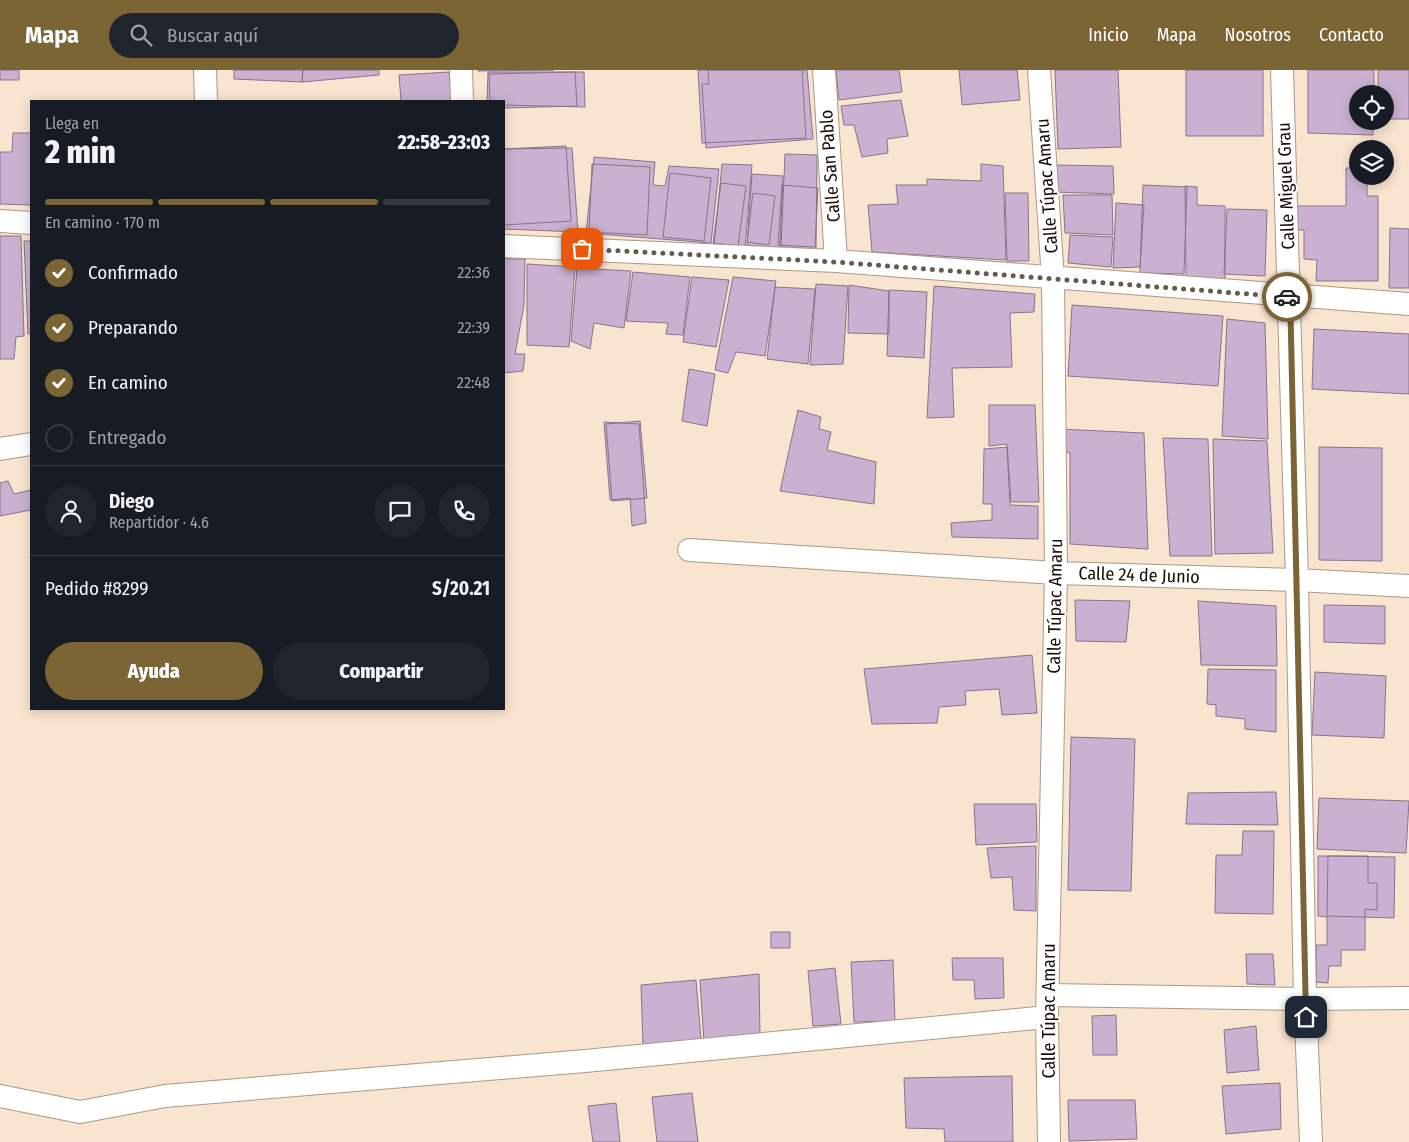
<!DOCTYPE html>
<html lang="es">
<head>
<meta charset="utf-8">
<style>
	body { margin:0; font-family:"Fira Sans Condensed",sans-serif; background:#20242c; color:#f1f3f6; height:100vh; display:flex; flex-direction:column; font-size:19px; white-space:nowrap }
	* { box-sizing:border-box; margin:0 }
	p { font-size:16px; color:#9ea1a6 }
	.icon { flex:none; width:28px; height:28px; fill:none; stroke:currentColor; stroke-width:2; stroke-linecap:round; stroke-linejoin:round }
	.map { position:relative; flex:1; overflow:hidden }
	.sheet { position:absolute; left:30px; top:30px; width:475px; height:610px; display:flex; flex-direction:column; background:#171b24; border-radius:0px; box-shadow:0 2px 12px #0003 }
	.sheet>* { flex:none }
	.fabs { position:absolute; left:1349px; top:15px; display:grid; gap:10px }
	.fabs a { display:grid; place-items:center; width:45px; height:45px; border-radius:50%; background:#171b24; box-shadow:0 2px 12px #0003; font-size:25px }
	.pin { position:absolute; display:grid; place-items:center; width:42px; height:42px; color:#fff; margin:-21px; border-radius:10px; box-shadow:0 2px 8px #0006 }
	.courier { position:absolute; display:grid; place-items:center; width:50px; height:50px; margin:-25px; border:4px solid #7c6535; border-radius:50%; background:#fff; color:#222; box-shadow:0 1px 6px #0007 }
	.summary em { font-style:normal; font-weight:800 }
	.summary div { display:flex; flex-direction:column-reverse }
	.summary { display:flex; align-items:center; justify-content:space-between; height:85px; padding:0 15px }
	h1 { font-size:32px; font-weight:800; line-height:38px }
	.bar { display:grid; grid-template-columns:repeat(4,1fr); gap:8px 5px; align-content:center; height:60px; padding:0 15px }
	.bar i { height:6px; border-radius:4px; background:#363941 }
	.bar .active { background:#7c6535 }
	.bar p { grid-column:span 4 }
	.line { display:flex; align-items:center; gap:12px; padding:0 15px; border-top:1px solid #363941 }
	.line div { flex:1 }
	.round { display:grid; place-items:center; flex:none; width:52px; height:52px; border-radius:26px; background:#20242c }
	ol { padding:0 15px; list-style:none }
	li { display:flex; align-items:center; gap:15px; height:55px }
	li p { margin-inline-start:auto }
	li .icon { padding:5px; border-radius:50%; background:#7c6535; color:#fff; stroke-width:4 }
	li:last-child { color:#9ea1a6 }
	li i { width:28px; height:28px; border:2px solid #363941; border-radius:50% }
	.button { display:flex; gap:10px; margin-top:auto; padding:10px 15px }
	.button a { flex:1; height:58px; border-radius:30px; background:#7c6535; color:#fff; font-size:20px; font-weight:800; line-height:58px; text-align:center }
	.button a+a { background:#20242c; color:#f1f3f6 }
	header { display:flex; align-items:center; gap:30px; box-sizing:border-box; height:70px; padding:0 25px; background:#7c6535; color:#fff }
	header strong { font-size:24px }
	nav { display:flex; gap:28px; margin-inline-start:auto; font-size:18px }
	.search { width:350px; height:45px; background:#20242c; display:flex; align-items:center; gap:12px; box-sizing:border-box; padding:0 18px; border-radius:28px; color:#9ea1a6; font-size:19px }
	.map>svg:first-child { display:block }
	.building { fill:#cab1d1; stroke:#857589 }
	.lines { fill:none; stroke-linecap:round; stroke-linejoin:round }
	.street-casing { stroke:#ab9885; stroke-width:24 }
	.street { stroke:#fff; stroke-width:22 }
	.done { stroke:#655a4e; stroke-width:5; stroke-dasharray:0 9 }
	.route { stroke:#7c6535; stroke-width:6 }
	.labels { text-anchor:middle; stroke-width:4; stroke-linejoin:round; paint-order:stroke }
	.street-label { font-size:18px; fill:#160f08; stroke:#fff }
</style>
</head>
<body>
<header>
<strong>Mapa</strong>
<div class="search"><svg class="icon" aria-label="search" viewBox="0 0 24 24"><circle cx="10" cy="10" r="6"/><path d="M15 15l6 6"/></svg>Buscar aquí</div>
<nav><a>Inicio</a><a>Mapa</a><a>Nosotros</a><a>Contacto</a></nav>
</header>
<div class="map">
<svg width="1409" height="1072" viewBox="0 0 1409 1072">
	<rect width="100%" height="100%" fill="#f9e4d0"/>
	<path class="building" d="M0,0H19V10H0Z
		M234,0H303L302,12L234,9Z
		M303,0H379V5L302,12Z
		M478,0H554L478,1Z
		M698,0H802L806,68L702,73Z
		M708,0H807L813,69L706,78L702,14H709Z
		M836,0H899L902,22L839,30Z
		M959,0H1017L1020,30L962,35Z
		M1055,0H1118L1121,77L1058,79Z
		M1186,0H1263V66H1186Z
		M1308,0H1374V24H1358V51H1373V65L1308,63Z
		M1378,0H1409V49H1385V24H1378Z
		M449,2L452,31H401L399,5Z
		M488,2H584L585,37L504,35V31H487Z
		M575,2L577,36L504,38V31H490L489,4Z
		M901,30L908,66L887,69L888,83L862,87L854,55H844L841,36Z
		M13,63H31V135L0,134V82H12Z
		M566,76L571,151L504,155V79Z
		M572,78L578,162L504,159V79Z
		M785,84L817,85L816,179L781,177Z
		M594,87L655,92L653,115L665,116L669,96L719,99L711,173L586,163Z
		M592,94L650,97L647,165L589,162Z
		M722,94L752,95L745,178L714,176Z
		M981,94L1003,96L1006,190L872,182L868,135L898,134L896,115H927V109L981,111Z
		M1054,95L1113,96L1114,124L1054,122Z
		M1346,98H1358V106H1367V126H1378V211H1316L1317,190L1304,189V160H1295L1296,136H1346Z
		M670,103L711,108L704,171L663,167Z
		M752,104L783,106L780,178L747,175Z
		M721,113L746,116L738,176L713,173Z
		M782,115L818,118L815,177L778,175Z
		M1143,115L1187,117L1184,204L1140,203Z
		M1185,116L1197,117V135L1225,136V210L1186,208Z
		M753,123L775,126L769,175L747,172Z
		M1005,123H1028L1029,191H1007Z
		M1063,125H1112L1113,165L1065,163Z
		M1116,133L1144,135L1140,197L1113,198Z
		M1227,139L1267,140L1265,206L1224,204Z
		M1390,158L1409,159V218H1389Z
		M1070,165L1113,167L1111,197L1068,193Z
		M0,166H21L24,266L16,267L14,289H0Z
		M24,171H31V264H28Z
		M504,189H525L524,235L515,284H525L523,301L504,303Z
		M527,194L575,197L569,277L527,275Z
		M577,198L631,201L624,258L594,253L590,279L571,271Z
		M633,202L690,207L683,265L666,264L668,253L626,251Z
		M692,207L729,210L716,277L683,272Z
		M733,207L776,211L765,286L736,282L728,303L715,300Z
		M816,214L848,216L843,294L810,295Z
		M849,215L889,221V264L848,263Z
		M934,216L1035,224L1034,242L1010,243L1012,297L952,298L954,347L927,348Z
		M775,217L815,219L808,294L767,289Z
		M889,220L927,222L924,288L887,286Z
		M1072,235L1223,246L1218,316L1068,306Z
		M1227,249L1265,253L1268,369L1222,366Z
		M1314,259L1409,264V324L1312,319Z
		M689,299L715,304L707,356L682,351Z
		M989,335H1035L1039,432H1011L1007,374L989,376Z
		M798,340L821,347L819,359L831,362L827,380L876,392L874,434L780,421Z
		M640,351L647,428L612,431L606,354Z
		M604,352L639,354L646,453L632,456L630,428L610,430Z
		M1059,359L1144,363L1148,479L1070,474V383L1060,380Z
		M1163,368L1208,369L1212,486H1170Z
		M1213,369L1267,371L1273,483L1215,484Z
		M1007,377L1010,435L1038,436V469L952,467L951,453L992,450V434H983L984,379Z
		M1319,377L1382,378V491L1319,490Z
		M8,411L14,424L31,420V440L0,446V413Z
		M1075,530L1130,531L1126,572L1076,571Z
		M1198,531L1276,536L1277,596L1201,595Z
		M1324,535L1385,536V574L1324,572Z
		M1032,585L1037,643L1002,645L999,619L965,621L966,635L939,637L937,653L872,654L864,599Z
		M1208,599L1276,600V662L1245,659V649L1216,646V635L1207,634Z
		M1315,602L1386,606L1384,668L1312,665Z
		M1071,667L1135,669L1131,821L1068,820Z
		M1276,722L1278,755L1186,754L1188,723Z
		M1319,728L1409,731L1406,783L1317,779Z
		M974,734H1036L1037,772L976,775Z
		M1243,761H1274L1273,844L1215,843L1216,785H1242Z
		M1036,776V841L1014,840L1012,807L991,808L987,778Z
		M1318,786H1368V813H1377V840L1365,839V880H1341V896H1329L1328,913L1316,912V875H1327V847L1318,846Z
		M1328,786L1395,787L1394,848L1327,846Z
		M771,862H790V878H771Z
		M1246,884H1273L1275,915L1247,914Z
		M952,888H1003L1004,928L975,929L974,910H953Z
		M893,890L895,951L854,952L851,892Z
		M835,898L841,954L813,956L808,901Z
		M759,904L760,967L704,973L700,910Z
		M696,910L701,970L643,975L641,915Z
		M1116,945L1117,985H1093L1092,946Z
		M1256,956L1259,1000L1227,1003L1224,960Z
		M1012,1006L1013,1072H945L944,1059L906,1058L904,1008Z
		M1280,1013L1281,1059L1226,1064L1222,1016Z
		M692,1023L698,1072H657L652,1027Z
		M1068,1030H1135L1137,1069L1069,1071Z
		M616,1033L620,1072H593L588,1036Z"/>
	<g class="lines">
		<g class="street-casing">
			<path id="street" d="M205,0L206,31
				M461,0L462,31
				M824,0L836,191
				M1039,0L1053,209L1056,503L1047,947L1049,1072
				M1282,0L1297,510L1305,929L1311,1072
				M0,151L31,153
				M504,176L836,191L1409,234
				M0,379L31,374
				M689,480L1056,503L1297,510L1409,516
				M1048,925L1305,929L1409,928
				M0,1026L80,1042L165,1026L585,991L1047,947"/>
		</g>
		<use href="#street" class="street"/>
	</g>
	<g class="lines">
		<path class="done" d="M582,179L836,192L1287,227"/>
		<path class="route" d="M1287,227H1290L1291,265L1306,947"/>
	</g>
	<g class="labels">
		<g class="street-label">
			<text transform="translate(830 96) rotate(-94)" y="6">Calle San Pablo</text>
			<text transform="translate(1047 116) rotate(-94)" y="6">Calle Túpac Amaru</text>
			<text transform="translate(1286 116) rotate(-92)" y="6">Calle Miguel Grau</text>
			<text transform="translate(1139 505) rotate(2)" y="6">Calle 24 de Junio</text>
			<text transform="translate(1055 536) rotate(-89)" y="6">Calle Túpac Amaru</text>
			<text transform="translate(1049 941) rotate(-90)" y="6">Calle Túpac Amaru</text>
		</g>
	</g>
</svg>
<div class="fabs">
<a><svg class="icon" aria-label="locate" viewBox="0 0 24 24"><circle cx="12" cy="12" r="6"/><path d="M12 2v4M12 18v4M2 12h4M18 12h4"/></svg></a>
<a><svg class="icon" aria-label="layers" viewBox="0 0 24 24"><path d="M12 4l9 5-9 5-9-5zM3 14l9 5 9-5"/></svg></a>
</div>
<div class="pin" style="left:582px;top:179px;background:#ea580c"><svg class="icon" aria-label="bag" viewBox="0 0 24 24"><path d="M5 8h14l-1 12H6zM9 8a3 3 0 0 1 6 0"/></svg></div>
<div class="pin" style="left:1306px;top:947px;background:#1f2937"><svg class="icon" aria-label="home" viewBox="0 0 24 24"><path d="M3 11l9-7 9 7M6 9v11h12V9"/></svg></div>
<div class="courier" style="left:1287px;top:227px"><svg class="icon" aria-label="car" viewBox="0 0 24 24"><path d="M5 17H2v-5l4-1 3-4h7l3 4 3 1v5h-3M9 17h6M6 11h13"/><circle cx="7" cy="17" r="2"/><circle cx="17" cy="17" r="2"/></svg></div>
<section class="sheet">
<div class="summary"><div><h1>2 min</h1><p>Llega en</p></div><em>22:58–23:03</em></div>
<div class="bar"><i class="active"></i><i class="active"></i><i class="active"></i><i></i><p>En camino · 170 m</p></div>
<ol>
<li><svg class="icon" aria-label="check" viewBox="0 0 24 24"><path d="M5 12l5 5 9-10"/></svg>Confirmado<p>22:36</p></li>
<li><svg class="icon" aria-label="check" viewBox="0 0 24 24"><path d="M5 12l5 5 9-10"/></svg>Preparando<p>22:39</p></li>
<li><svg class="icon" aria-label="check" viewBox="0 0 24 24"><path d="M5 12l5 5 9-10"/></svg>En camino<p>22:48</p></li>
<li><i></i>Entregado</li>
</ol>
<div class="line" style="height:90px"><a class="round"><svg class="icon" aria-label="person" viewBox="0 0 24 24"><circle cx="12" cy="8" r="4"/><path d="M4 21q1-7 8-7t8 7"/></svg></a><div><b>Diego</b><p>Repartidor · 4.6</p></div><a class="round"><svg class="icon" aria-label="chat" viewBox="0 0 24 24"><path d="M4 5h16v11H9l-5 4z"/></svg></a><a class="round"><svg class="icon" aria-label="phone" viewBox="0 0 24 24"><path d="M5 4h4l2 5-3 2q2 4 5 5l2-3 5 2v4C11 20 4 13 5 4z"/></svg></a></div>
<div class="line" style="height:65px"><div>Pedido #8299</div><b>S/20.21</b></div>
<div class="button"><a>Ayuda</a><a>Compartir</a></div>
</section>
</div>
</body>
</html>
